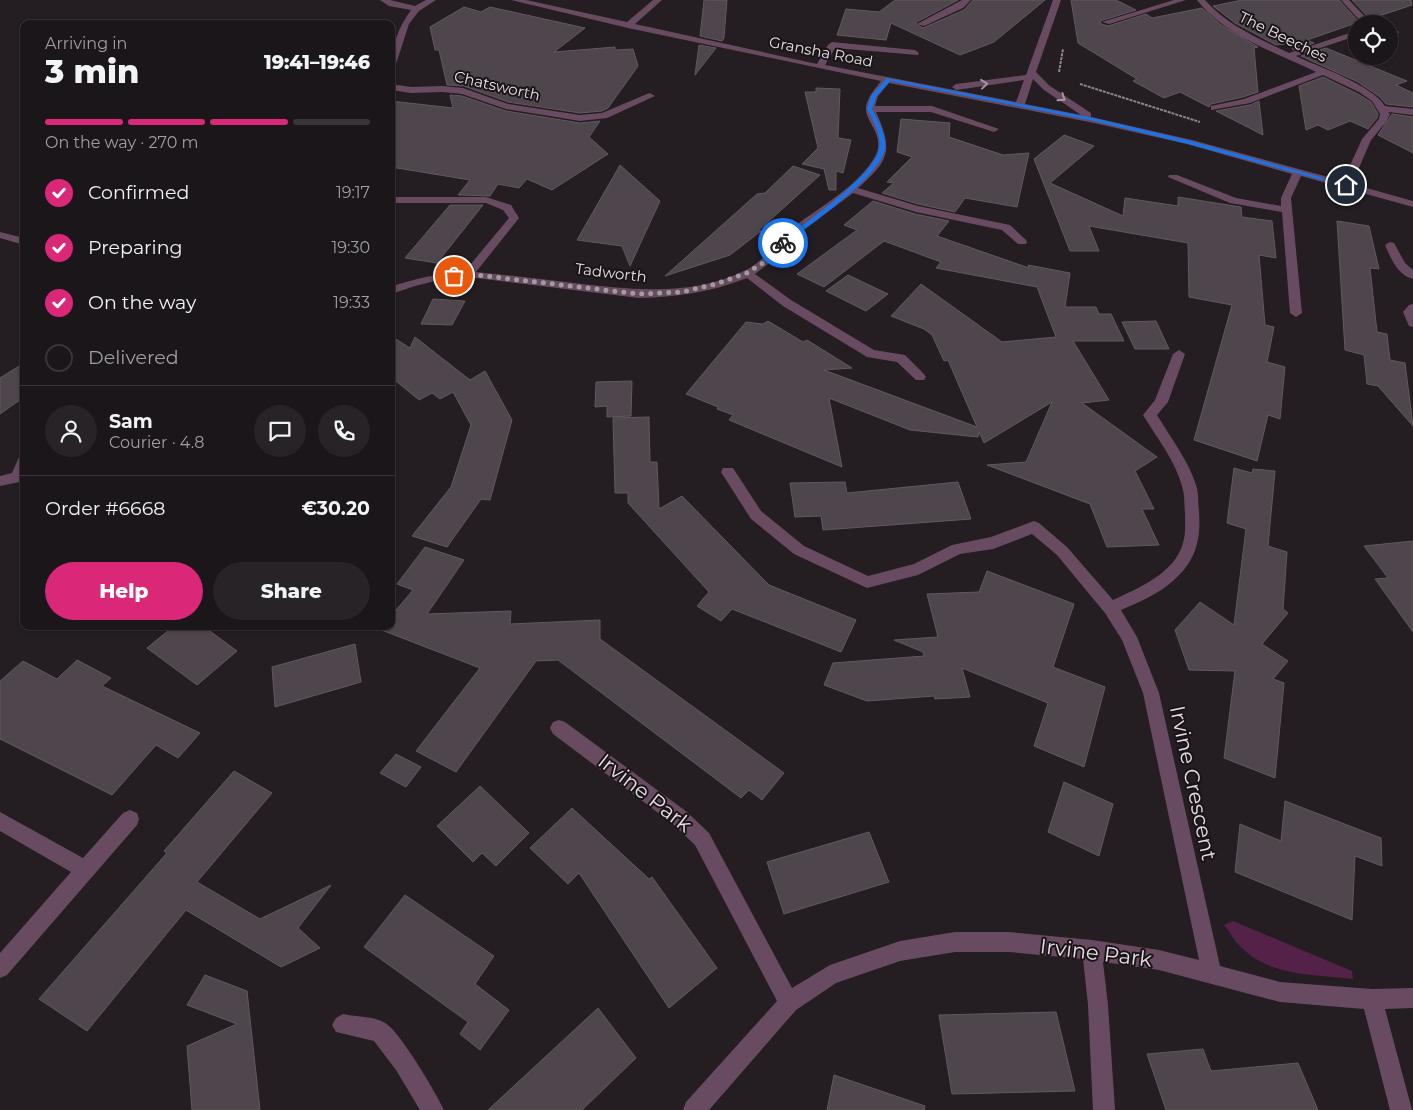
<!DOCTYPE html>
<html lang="en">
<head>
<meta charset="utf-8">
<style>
	body { margin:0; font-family:Montserrat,sans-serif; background:#282327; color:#f1f3f6; height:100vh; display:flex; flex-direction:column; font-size:19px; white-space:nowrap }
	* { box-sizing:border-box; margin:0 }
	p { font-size:16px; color:#a09fa2 }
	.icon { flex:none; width:28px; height:28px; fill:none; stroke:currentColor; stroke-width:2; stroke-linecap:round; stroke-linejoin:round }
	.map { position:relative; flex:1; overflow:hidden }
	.panel { position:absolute; left:20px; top:20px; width:375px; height:610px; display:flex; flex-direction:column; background:#1b161a; border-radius:10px; box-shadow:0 1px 4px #0004,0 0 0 1px #393539 }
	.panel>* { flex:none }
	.buttons { position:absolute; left:1348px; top:15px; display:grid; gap:10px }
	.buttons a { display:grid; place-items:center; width:50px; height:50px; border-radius:50%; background:#1b161a; box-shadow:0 1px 4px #0004,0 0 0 1px #393539; font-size:25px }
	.pin { position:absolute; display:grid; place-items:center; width:42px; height:42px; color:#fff; margin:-21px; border:2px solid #fff; border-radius:50%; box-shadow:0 1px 5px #0007 }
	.courier { position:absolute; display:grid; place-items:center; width:50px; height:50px; margin:-25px; border:4px solid #1a73e8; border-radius:50%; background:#fff; color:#222; box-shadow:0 1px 6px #0007 }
	.headline em { font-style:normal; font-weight:800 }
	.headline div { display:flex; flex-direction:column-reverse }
	.headline { display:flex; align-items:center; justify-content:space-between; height:85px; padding:0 25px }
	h1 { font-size:32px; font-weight:800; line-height:38px }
	.bar { display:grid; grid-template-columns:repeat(4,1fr); gap:8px 5px; align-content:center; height:60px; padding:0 25px }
	.bar i { height:6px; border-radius:4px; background:#393539 }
	.bar .active { background:#db2777 }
	.bar p { grid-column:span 4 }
	.line { display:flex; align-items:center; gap:12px; padding:0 25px; border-top:1px solid #393539 }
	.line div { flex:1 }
	.round { display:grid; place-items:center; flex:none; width:52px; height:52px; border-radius:26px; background:#282327 }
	ol { padding:0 25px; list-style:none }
	li { display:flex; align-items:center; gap:15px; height:55px }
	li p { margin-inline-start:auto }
	li .icon { padding:5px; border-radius:50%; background:#db2777; color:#fff; stroke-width:4 }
	li:last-child { color:#a09fa2 }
	li i { width:28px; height:28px; border:2px solid #393539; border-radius:50% }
	.primary-button { display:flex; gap:10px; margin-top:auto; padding:10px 25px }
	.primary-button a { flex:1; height:58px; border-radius:30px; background:#db2777; color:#fff; font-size:20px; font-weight:800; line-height:58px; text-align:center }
	.primary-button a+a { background:#282327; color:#f1f3f6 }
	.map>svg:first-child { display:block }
	.green { fill:#542149 }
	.building { fill:#4e464c; stroke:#62595f }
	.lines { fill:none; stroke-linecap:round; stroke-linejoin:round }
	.path { stroke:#8d878c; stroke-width:2; stroke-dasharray:3 1; stroke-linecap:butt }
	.minor { fill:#694b61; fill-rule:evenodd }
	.oneway { stroke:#a796a2 }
	.route { fill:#1a73e8 }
	.done { stroke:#a19ca0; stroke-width:5; stroke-dasharray:0 9 }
	.labels { text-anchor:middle; stroke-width:4; stroke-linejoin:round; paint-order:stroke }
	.far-street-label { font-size:15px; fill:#e5e0e4; stroke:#1a1418 }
	.near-street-label { font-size:21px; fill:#e5e0e4; stroke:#1a1418 }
</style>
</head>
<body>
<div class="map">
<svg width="1413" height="1110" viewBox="0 0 1413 1110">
	<rect width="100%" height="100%" fill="#241d22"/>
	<path class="green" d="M1233,921L1352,971L1353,979C1315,974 1270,977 1241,947C1234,941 1230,932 1224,925Z"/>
	<path class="building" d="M704,0H727L724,38L722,41L700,36Z
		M895,0H958L915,23L923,28L964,10L973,0H1045L994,42L960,55L891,23L886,40L837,35L846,9L879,12Z
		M1071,0H1116L1136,10L1100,21L1101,24L1108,26L1146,14L1152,18L1202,8L1221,25L1258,47L1254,48L1258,92L1243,97L1211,104L1209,107L1180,92L1164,98L1133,81L1137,79L1078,43Z
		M1242,0H1339L1359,22L1307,40L1314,43L1293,50L1292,43L1276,45L1235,23L1213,6Z
		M1352,0H1411L1412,5L1370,19Z
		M464,7L481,12L490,7L585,28L554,52L615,47V50L633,49L638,66L608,108L602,111L580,113L508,102L464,86L447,85L439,50H435L430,27Z
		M699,45L716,48L695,75Z
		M1326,48L1407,81L1396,85L1413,93V107L1386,104L1380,97L1358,82L1301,56Z
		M1323,77L1358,94L1371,102L1378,114L1377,118L1368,129L1350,121L1328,130L1318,125L1306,130L1299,86Z
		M816,88L840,89L838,138L851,140L843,173L836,171V190H829L824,169L802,164L818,148L805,92H816Z
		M450,95L462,96L506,111L580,123L600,121L589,137L608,154L552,190L527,179L519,188L498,184L490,196L458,195L470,180L391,167V101L453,108Z
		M1259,101L1263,135L1216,111L1250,105Z
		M1392,114L1413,117V153L1378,135Z
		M901,119L950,123L949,137L1003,155L1029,153L1017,207L965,198L955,212L918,204L882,193L894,183L887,182L912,157L897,152Z
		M1064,135L1094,146L1050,183L1123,216L1125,198L1178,206V197L1241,207L1242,217L1272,221L1276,258L1259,255L1265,325L1274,327L1267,362L1285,367L1280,419L1268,415L1257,461L1194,440L1232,305L1189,297L1188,243L1089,226L1099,251H1070L1034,159Z
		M620,165L660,201L630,266L622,246L577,240Z
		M793,166L820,175L759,230L761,231L730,255L665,276L757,194L765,193Z
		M873,201L915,214L949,221L937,236L1029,268L1028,265L1070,273L1065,307H1096L1099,314H1111L1124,341H1073L1109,400L1082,403L1157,457L1135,471L1154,509H1142L1159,545L1107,547L1090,504L987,465L1026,462L1052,402L984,443L979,432L978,437L910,430L829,398L842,467L729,420L733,415L717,409L718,407L686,394L746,322L763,324L768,321L803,342L807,340L852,368L824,370L977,427L948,360L944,361L932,335L924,329L891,316L921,284L1002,342L1056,337L1037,287L936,268L941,262L884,241L824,287L797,274L857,230L844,225Z
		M450,205H483L437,263L405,258Z
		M1337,221L1369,226L1379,269L1370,268L1377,332L1387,334L1390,360L1405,363L1413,426L1378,386L1367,384L1364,355L1345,350Z
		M848,275L888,294L866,311L826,291Z
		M433,299L465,301L452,325L421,324Z
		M1156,321L1169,349H1135L1122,322Z
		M391,336L410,348L415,337L470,380L485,371L512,420L490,500L481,499L447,547L412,536L451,487L471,425L453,392L440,399L432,393L419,400L391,377Z
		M24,363V397L0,414V378Z
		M632,381L631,416L607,417V406L595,407L596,382Z
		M649,417L650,462H657L659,509L682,496L769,585L856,620L841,652L732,609L721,621L697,606L709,592L628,503V493H615L613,418Z
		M1234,468L1252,473L1253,469L1275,471L1268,546L1287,552L1283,609L1288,613L1262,644L1288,661L1273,679L1284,683L1275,778L1224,758L1235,671L1189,670L1175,630L1200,602L1234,625L1246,529L1227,523Z
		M845,482L847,493L958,482L971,519L823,530L821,516L795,517L790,483Z
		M1413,541V632L1375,579L1388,578L1364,546Z
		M425,547L464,560L427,614L511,611L510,624L600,620V639L784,773L762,800L749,790L741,798L558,660L536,661L456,772L416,751L480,668L371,626H391V616L413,590L397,584Z
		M987,571L1074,604L1053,667L1105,687L1084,767L1034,746L1048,703L962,668L970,697L935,699L934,696L867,701L824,685L833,663L924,656L923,652L894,640L938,637L927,594L979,592Z
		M174,626H203L237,651L197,685L147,648Z
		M355,644L361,682L275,707L272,667Z
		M77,660L111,678L102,686L200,733L178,758L156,745L112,795L0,739V681L23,661L57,679Z
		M396,754L421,767L406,787L380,773Z
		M234,771L272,793L197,882L260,919L331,885L298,928L320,948L281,967L186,910L87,1031L39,999L167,853L164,851Z
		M1064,782L1113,804L1099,856L1048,832Z
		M480,786L529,833L496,866L482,853L473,862L437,826Z
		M1285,801L1381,838L1382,866L1355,856L1352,920L1235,872L1240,824L1281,841Z
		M572,808L649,879L652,877L717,968L669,1008L579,873L568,884L530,848Z
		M869,832L889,882L784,914L767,862Z
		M405,895L494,956L475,984L509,1010L480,1050L460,1034L468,1022L364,947Z
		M205,975L247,991L260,1110H192L187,1046L237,1024L187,1005Z
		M598,1008L636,1058L582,1110H488Z
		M1056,1012L1075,1091L952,1094L939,1015Z
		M1203,1049L1211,1071L1298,1063L1318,1110H1166L1147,1054Z
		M834,1075L925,1106L924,1110H827Z"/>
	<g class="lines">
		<path class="path" d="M1059,72L1063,49
			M1080,84L1200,122"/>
		<path class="minor" d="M380,0H390L415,6L426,0H436L419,11L409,24L395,67L391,70C391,47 398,28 411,10L389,6Z
			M511,0H526L627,22L653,0H662L635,24L817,64L828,45L832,42L915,50L919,53L918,55L835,48L825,65L1016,102L1024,80L956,90L952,87L956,84L1026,75L1053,0H1061L1036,72L1050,86L1091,113V117L1192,140L1343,181L1362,139L1379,119L1380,114L1372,101L1359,92L1323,75L1250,103L1211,110V106L1244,99L1316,72C1275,52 1226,37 1197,0H1205C1228,26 1258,38 1289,53L1356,31V36L1296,56C1319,67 1372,85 1385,106L1413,109V115L1388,112L1390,114L1386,122L1371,140L1352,184L1413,201V207L1301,176L1291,198L1302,313L1296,317L1290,313L1282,212L1230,203L1168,177L1169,175H1177L1236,198L1281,206V198L1292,174L1187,144L1094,123L889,83L878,96L875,106H932L999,129L994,132L991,131L931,112H876C893,150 890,160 858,188L918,206L1010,225L1026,240L1027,242L1026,244H1018L1002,230L916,212L853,193L793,238L768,264L755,274L791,300L874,350L905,355L924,374L926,377L924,380H916L897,362L867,357L783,306L747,278C712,292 676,297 639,298L468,277L439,280L415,286L391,294V287C415,278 439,274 465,271L509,218L503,210L486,203H391V197H486L511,205L519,218L476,272C509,275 541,279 574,283C632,290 694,297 748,269C766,259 779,238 795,226C821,206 855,188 873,160C889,136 864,123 866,107C868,96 875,89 881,81L628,28ZM1033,79L1044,90L1081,115L1025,104Z
			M962,0H971L963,8L924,26L917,24Z
			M1174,0H1186L1109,24L1102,22Z
			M1341,0H1349L1372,24H1363Z
			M1389,30L1398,31L1399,33L1395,35L1389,34Z
			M391,84L411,87L442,86L463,88L508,104L580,115L602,113L647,94L650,93L655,96L607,118L580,121L506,109L462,94L442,92L411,93L391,90Z
			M0,232L24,238V245L0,238Z
			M1390,242L1394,243L1405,263L1413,270V279C1397,275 1391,258 1385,245Z
			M1413,304V327L1409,326L1403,312L1409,305Z
			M1179,350L1185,354L1168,402L1157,415C1171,438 1188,460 1196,485C1199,494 1198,503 1199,512C1201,539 1196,561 1174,580C1159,594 1139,602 1121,610L1137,637L1159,693L1220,966L1280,982L1372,989L1413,988V1008L1385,1009L1412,1110H1390L1364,1009L1280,1002L1159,970L1103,962L1108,1005L1115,1110H1093L1088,1005L1083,959L1009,952H955L900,961L836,983L796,1010L709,1110H683L686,1102L777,1001L695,845L673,824L553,734L550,728L553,722L559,720L565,722L687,812L709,833L792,988L830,965L900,941L955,932H1009L1092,940L1159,950L1199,960L1143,693L1122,640L1105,613L1057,555L1032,534L993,549L960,554L918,575L867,588L794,554L751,519L721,472L723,468H733L761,511L804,546L868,576L914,564L952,545L991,537L1034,521L1039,523L1067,547L1113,600C1139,588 1175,573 1183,543C1186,533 1185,523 1185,513C1184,504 1185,495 1182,486C1175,460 1157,438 1143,415L1155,400L1173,354Z
			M24,456V481L0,486V476L12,473L19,457Z
			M130,810L137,813L139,819L137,825L7,975L0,978V953L71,872L0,831V812L83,858L123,813Z
			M343,1014C356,1017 374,1016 385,1023C399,1030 437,1094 444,1110H420L396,1070L374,1041L336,1032L332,1025L336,1018Z"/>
	</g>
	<defs><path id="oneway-chevron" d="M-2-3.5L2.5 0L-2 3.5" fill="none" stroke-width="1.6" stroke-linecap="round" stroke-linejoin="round" transform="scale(1.25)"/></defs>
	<g class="oneway">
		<use href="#oneway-chevron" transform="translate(984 84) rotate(-6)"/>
		<use href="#oneway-chevron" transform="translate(1062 98) rotate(34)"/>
	</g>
	<path class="route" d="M887,78L1094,118L1191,141L1349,185L1344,186L1188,144L1094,121L890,81L876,97L872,109C878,121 887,135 885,149C880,177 808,226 785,244H781V241C804,224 874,176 879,149C882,135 873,121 867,109L871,96Z"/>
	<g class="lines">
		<path class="done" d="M454,276L468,274L639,294L682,292L716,284L747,273L766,261L783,243"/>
	</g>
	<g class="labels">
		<g class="far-street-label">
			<text transform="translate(1283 37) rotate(26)" y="5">The Beeches</text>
			<text transform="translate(821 52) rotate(11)" y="5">Gransha Road</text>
			<text transform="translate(497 86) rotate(13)" y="5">Chatsworth</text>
			<text transform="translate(611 273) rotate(7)" y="5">Tadworth</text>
		</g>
		<g class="near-street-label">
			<text transform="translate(1193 783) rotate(78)" y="7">Irvine Crescent</text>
			<text transform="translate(645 793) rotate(38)" y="7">Irvine Park</text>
			<text transform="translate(1096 953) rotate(7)" y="7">Irvine Park</text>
		</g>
	</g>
</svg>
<div class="buttons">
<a><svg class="icon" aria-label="locate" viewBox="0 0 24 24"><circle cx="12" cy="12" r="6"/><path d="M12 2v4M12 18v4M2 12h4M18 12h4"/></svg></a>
</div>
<div class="pin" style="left:454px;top:276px;background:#ea580c"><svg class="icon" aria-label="bag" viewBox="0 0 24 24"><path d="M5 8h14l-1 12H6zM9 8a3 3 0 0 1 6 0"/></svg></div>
<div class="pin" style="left:1346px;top:185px;background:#1f2937"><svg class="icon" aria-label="home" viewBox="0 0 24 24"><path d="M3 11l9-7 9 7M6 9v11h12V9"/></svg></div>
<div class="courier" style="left:783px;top:243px"><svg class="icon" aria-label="bike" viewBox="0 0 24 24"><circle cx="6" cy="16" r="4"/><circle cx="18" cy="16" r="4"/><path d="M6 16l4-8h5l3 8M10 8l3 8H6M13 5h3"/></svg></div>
<section class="panel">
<div class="headline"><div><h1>3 min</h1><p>Arriving in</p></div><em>19:41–19:46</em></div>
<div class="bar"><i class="active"></i><i class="active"></i><i class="active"></i><i></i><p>On the way · 270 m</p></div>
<ol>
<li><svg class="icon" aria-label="check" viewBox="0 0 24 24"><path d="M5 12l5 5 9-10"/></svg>Confirmed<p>19:17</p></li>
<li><svg class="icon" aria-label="check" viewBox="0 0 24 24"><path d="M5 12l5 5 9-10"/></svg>Preparing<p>19:30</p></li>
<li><svg class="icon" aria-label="check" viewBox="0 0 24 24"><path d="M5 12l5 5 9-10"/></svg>On the way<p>19:33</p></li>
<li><i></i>Delivered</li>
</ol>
<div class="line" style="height:90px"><a class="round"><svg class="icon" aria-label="person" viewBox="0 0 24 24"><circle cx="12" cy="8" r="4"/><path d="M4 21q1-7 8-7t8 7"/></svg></a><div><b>Sam</b><p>Courier · 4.8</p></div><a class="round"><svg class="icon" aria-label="chat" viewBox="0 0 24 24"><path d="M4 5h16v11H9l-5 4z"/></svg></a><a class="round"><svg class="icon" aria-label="phone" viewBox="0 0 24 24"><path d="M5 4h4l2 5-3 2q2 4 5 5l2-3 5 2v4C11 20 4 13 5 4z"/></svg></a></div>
<div class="line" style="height:65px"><div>Order #6668</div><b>€30.20</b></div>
<div class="primary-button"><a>Help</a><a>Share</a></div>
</section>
</div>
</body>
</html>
